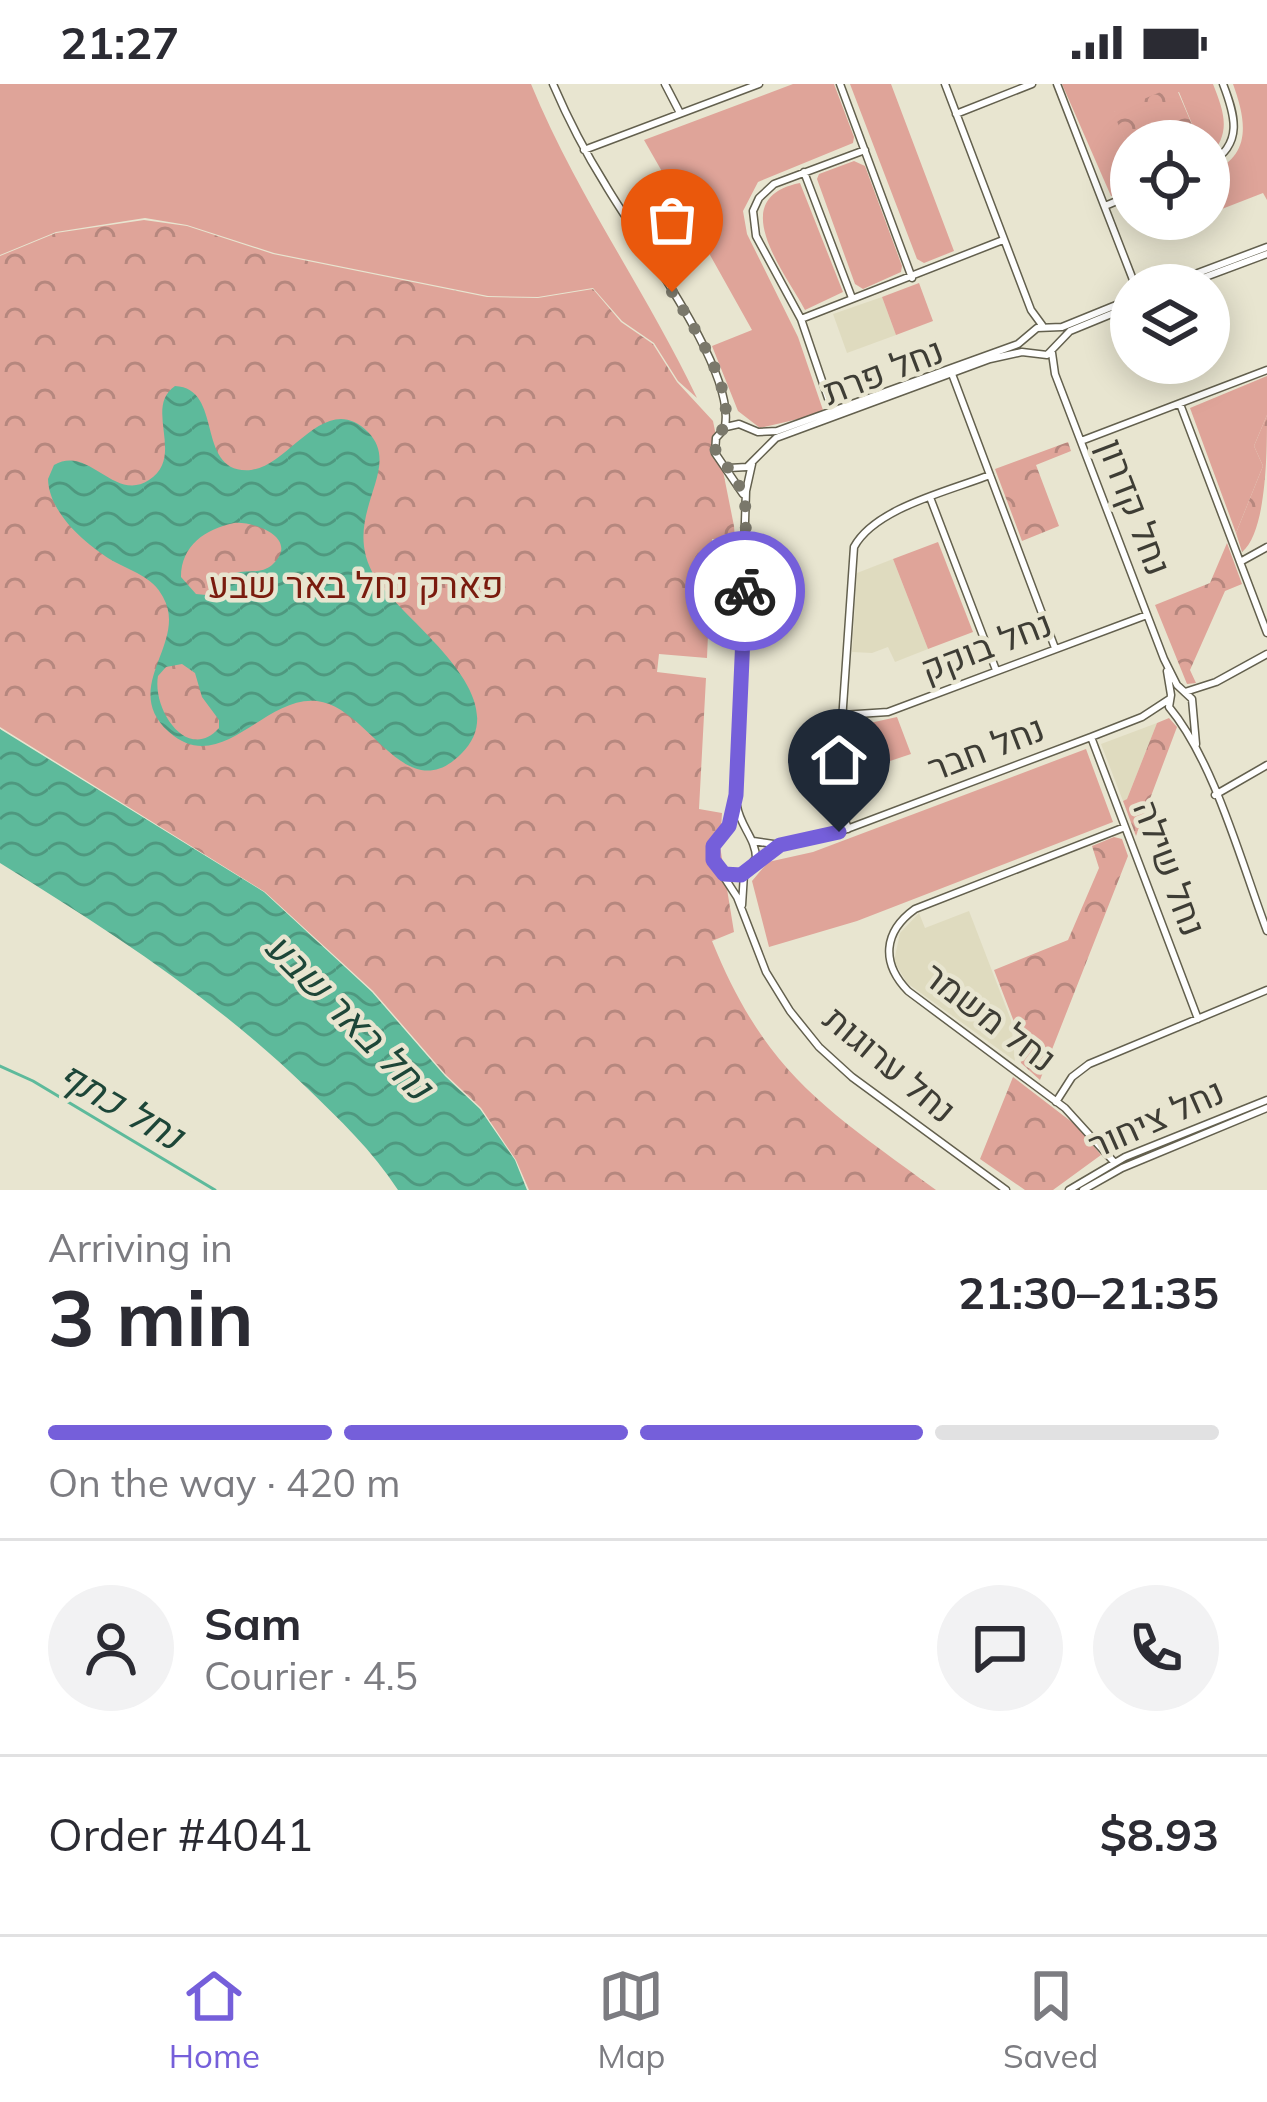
<!DOCTYPE html>
<html lang="en">
<head>
<meta charset="utf-8">
<style>
	body { margin:0; font-family:Mulish,Heebo,sans-serif; background:#f2f2f3; color:#2b2b33; height:100vh; display:flex; flex-direction:column; font-size:45px; white-space:nowrap }
	* { box-sizing:border-box; margin:0 }
	p { font-size:39px; color:#7c7c81 }
	.icon { flex:none; width:66px; height:66px; fill:none; stroke:currentColor; stroke-width:2; stroke-linecap:round; stroke-linejoin:round }
	.map { position:relative; height:1106px; overflow:hidden }
	.details { display:flex; flex-direction:column; background:#fff; flex:1 }
	.details>* { flex:none }
	.buttons { position:absolute; left:1110px; top:36px; display:grid; gap:24px }
	.buttons a { display:grid; place-items:center; width:120px; height:120px; border-radius:50%; background:#fff; box-shadow:0 6px 30px #0003; font-size:60px }
	.pin { position:absolute; display:grid; place-items:center; width:102px; height:102px; color:#fff; margin:-123px -51px; border-radius:50% 50% 50% 0; rotate:-45deg; box-shadow:0 0 12px #0007 }
	.pin .icon { rotate:45deg }
	.courier { position:absolute; display:grid; place-items:center; width:120px; height:120px; margin:-60px; border:9px solid #755fda; border-radius:50%; background:#fff; color:#222; box-shadow:0 3px 15px #0007 }
	.overview em { font-style:normal; font-weight:700 }
	.overview div { display:flex; flex-direction:column-reverse }
	.overview { display:flex; align-items:center; justify-content:space-between; height:204px; padding:0 48px }
	h1 { font-size:78px; font-weight:700; line-height:90px }
	.bar { display:grid; grid-template-columns:repeat(4,1fr); gap:18px 12px; align-content:center; height:144px; padding:0 48px }
	.bar i { height:15px; border-radius:9px; background:#e1e1e2 }
	.bar .current { background:#755fda }
	.bar p { grid-column:span 4 }
	.line { display:flex; align-items:center; gap:30px; padding:0 48px; border-top:3px solid #e1e1e2 }
	.line div { flex:1 }
	.round { display:grid; place-items:center; flex:none; width:126px; height:126px; border-radius:63px; background:#f2f2f3 }
	.status { display:flex; justify-content:space-between; align-items:center; height:84px; padding:0 60px; background:#fff; direction:ltr }
	.status svg { height:33px; fill:currentColor }
	.tab-bar { display:flex; justify-content:space-around; align-items:center; height:168px; border-top:3px solid #e1e1e2; background:#fff; font-size:33px; color:#7c7c81 }
	.tab-bar a { display:grid; justify-items:center; gap:6px }
	.tab-bar .current { color:#755fda }
	.map>svg:first-child { display:block }
	.built { fill:#dfdbbf }
	.green { fill:#dfa499 }
	.park { fill:url(#park-crowns) }
	.water { fill:url(#water-waves); fill-rule:evenodd }
	.lines { fill:none; stroke-linecap:round; stroke-linejoin:round }
	.stream { stroke:#5dba9b; stroke-width:3 }
	.minor-casing { stroke:#63604e; stroke-width:9 }
	.minor { stroke:#fff; stroke-width:6 }
	.done { stroke:#7a786b; stroke-width:12; stroke-dasharray:0 21.6 }
	.route { stroke:#755fda; stroke-width:15 }
	.labels { text-anchor:middle; stroke-width:9; stroke-linejoin:round; paint-order:stroke }
	.street-label { font-size:36px; fill:#3e3d35; stroke:#e8e5d0 }
	.park-label { font-size:36px; fill:#7a1b0e; stroke:#e8e5d0 }
	.water-label { font-size:39px; font-style:italic; fill:#1d4638; stroke:#e8e5d0 }
</style>
</head>
<body>
<div class="status"><b>21:27</b><svg viewBox="0 0 49 12"><path d="M0 12V9h3v3zM5 12V6h3v6zM10 12V3h3v9zM15 12V0h3v12zM26 1h20v11H26zM47 4h2v5h-2z"/></svg></div>
<div class="map">
<svg width="1267" height="1106" viewBox="0 0 1267 1106">
	<defs>
		<pattern id="park-crowns" width="20" height="18" patternUnits="userSpaceOnUse" patternTransform="scale(3)"><rect width="20" height="18" fill="#dfa499"/><path d="M2 6a3 3 0 1 1 6 0M12 15a3 3 0 1 1 6 0" fill="none" stroke="#b6877e"/></pattern>
		<pattern id="water-waves" width="16" height="10" patternUnits="userSpaceOnUse" patternTransform="scale(3)"><rect width="16" height="10" fill="#5dba9b"/><path d="M0 5q4-4 8 0t8 0" fill="none" stroke="#4e987f"/></pattern>
	</defs>
	<rect width="100%" height="100%" fill="#e8e5d0"/>
	<path class="built" d="M882,213L896,251L847,269L833,230Z
		M893,475L928,565L895,578L888,563L872,569L852,568L857,489Z
		M1157,639L1127,715L1123,717L1101,660Z
		M969,827L1011,936L1015,977L907,899L894,877L900,849L919,829L925,844Z"/>
	<path class="green" d="M0,0H531C576,110 646,207 697,314L678,297L654,259L622,237L593,204L538,213L488,212L274,169L187,141L145,134L56,148L0,171Z
		M793,0H834L854,53L853,59L758,98L743,127L747,150L798,253L824,329L760,344L738,327L712,262L752,246L691,137L657,149L649,138L684,126L644,56Z
		M850,0H891L954,167L924,179L917,175Z
		M1062,0H1213C1224,28 1232,49 1209,73V57H1199L1179,8L1114,28L1131,70V106L1111,112Z
		M1233,0H1267V116L1263,109L1209,130V89C1253,72 1246,36 1233,0Z
		M854,77L865,82L902,182L901,188L863,205L855,200L817,95L819,90Z
		M800,99L843,208L805,226C785,188 724,114 800,99Z
		M919,199L933,237L896,251L882,213Z
		M1267,292V331L1254,362L1263,382L1236,449L1190,324Z
		M938,458L973,548L928,565L893,475Z
		M897,633L911,670L845,692L847,644Z
		M1086,665L1113,738L857,837L769,863L752,797L768,778L813,768Z"/>
	<path class="park" d="M1170,4L1178,8L1199,57H1131V70L1113,28Z
		M144,136L187,142L273,170L487,213L538,214L593,205L621,238L653,260L677,298L713,337L734,442L735,456L712,455L707,574L659,570L657,588L706,594L699,725L722,729L720,762L734,848L712,857C766,990 825,1024 936,1106H529L516,1076L481,1024L446,991L373,907L265,808L0,643V172L56,149Z
		M1267,331C1267,366 1267,448 1242,468L1236,449L1263,382L1254,362Z
		M1068,358L1071,367L1036,381L1059,442L1022,457L995,385Z
		M1227,459L1242,500L1225,507L1190,586L1196,599L1187,600L1155,521L1210,499Z
		M1169,634L1177,643L1136,752L1123,717L1127,715L1157,639Z
		M1114,753L1122,755L1128,772L1040,996L1021,979L1016,943L994,886L1068,856L1099,784L1092,762Z
		M1013,993L1077,1042L1101,1071L1053,1106H1025L980,1075Z"/>
	<path class="water" d="M175,302C225,304 194,391 251,386C290,382 325,305 368,348C405,386 338,432 375,493C401,536 520,612 461,670C405,726 370,623 317,617C264,611 221,694 169,648C119,603 189,559 163,513C153,493 131,487 113,477C85,460 49,429 48,395L54,381C89,360 114,419 149,396C186,372 143,324 175,302ZM234,439C255,437 301,455 272,481C262,490 247,486 235,489L216,512L196,510L181,493C181,461 206,445 234,439ZM182,580L195,589L202,613L219,636V644C188,679 152,626 158,592L166,583Z
		M0,645L264,808L372,908L445,992L480,1025L515,1076L527,1106H398C372,1066 340,1036 306,1003C214,914 108,846 0,779Z"/>
	<g class="lines">
		<path class="stream" d="M0,982L33,997L215,1106"/>
		<g class="minor-casing">
			<path id="minor" d="M553,0C568,35 585,68 605,100C635,152 736,285 725,342
				M665,0L680,29
				M840,0L912,194
				M945,0L1031,226L1042,241
				M1057,0L1135,201
				M956,30L1032,0
				M584,66L759,0
				M1209,80C1244,60 1235,31 1223,0
				M804,88L852,214
				M1105,122L1131,111
				M1166,201L1267,163
				M1184,201L1267,170
				M801,235L1003,156
				M1052,269L1055,290L1164,575L1177,601L1192,615L1196,660
				M952,290L1055,564
				M1180,320L1267,549
				M833,329L801,235L756,152L753,127L759,114L774,100L865,66
				M1081,357L1267,286
				M752,380L746,407L736,711L729,742L713,762V776L737,813L766,888L790,927L819,963L852,993L1006,1106
				M729,384L747,383L776,354L990,275L1022,268L1047,271L1070,247L1131,222
				M743,410L715,369L716,354L726,343L739,340L758,348L777,347L1018,260L1037,244L1062,243L1131,215
				M931,416L996,586
				M1240,478L1267,463
				M1167,587L1171,611L1169,623C1214,677 1241,778 1267,847
				M1185,608L1216,598L1267,570
				M842,631L888,628L1147,531
				M1091,653L1198,935
				M1215,711L1267,681
				M848,745L840,721L838,695L854,463C875,424 949,407 990,391
				M753,757L780,761L839,748L1091,653L1142,633L1168,616
				M728,791L744,790L756,774C756,755 740,742 737,722
				M742,821L744,790
				M1056,1018L1072,993L1089,980L1267,906
				M1114,1078L1065,1024L908,907C881,879 883,848 915,825L1125,743
				M1069,1106L1125,1073L1267,1016
				M1083,1106L1122,1084L1267,1024"/>
		</g>
		<use href="#minor" class="minor"/>
	</g>
	<g class="lines">
		<path class="done" d="M672,208C693,242 725,289 726,330C727,344 716,351 715,365L738,398L746,425L745,507"/>
		<path class="route" d="M745,507L736,711L729,742L713,762V776L724,790L741,791L780,761L839,748"/>
	</g>
	<g class="labels">
		<g class="street-label">
			<text transform="translate(883 287) rotate(-21)" y="13">נחל פרת</text>
			<text transform="translate(1135 423) rotate(69)" y="13">נחל קדרון</text>
			<text transform="translate(986 562) rotate(-21)" y="13">נחל בוקק</text>
			<text transform="translate(986 664) rotate(-21)" y="13">נחל חבר</text>
			<text transform="translate(1170 784) rotate(69)" y="13">נחל שילה</text>
			<text transform="translate(990 933) rotate(37)" y="13">נחל משמר</text>
			<text transform="translate(890 980) rotate(40)" y="13">נחל ערוגות</text>
			<text transform="translate(1156 1034) rotate(-24)" y="13">נחל ציחור</text>
		</g>
		<g class="park-label">
			<text x="356" y="514">פארק נחל באר שבע</text>
		</g>
		<g class="water-label">
			<text transform="translate(349 932) rotate(45)" y="14">נחל באר שבע</text>
			<text transform="translate(121 1021) rotate(30)" y="14">נחל כתף</text>
		</g>
	</g>
</svg>
<div class="buttons">
<a><svg class="icon" aria-label="locate" viewBox="0 0 24 24"><circle cx="12" cy="12" r="6"/><path d="M12 2v4M12 18v4M2 12h4M18 12h4"/></svg></a>
<a><svg class="icon" aria-label="layers" viewBox="0 0 24 24"><path d="M12 4l9 5-9 5-9-5zM3 14l9 5 9-5"/></svg></a>
</div>
<div class="pin" style="left:672px;top:208px;background:#ea580c"><svg class="icon" aria-label="bag" viewBox="0 0 24 24"><path d="M5 8h14l-1 12H6zM9 8a3 3 0 0 1 6 0"/></svg></div>
<div class="pin" style="left:839px;top:748px;background:#1f2937"><svg class="icon" aria-label="home" viewBox="0 0 24 24"><path d="M3 11l9-7 9 7M6 9v11h12V9"/></svg></div>
<div class="courier" style="left:745px;top:507px"><svg class="icon" aria-label="bike" viewBox="0 0 24 24"><circle cx="6" cy="16" r="4"/><circle cx="18" cy="16" r="4"/><path d="M6 16l4-8h5l3 8M10 8l3 8H6M13 5h3"/></svg></div>
</div>
<section class="details">
<div class="overview"><div><h1>3 min</h1><p>Arriving in</p></div><em>21:30–21:35</em></div>
<div class="bar"><i class="current"></i><i class="current"></i><i class="current"></i><i></i><p>On the way · 420 m</p></div>
<div class="line" style="height:216px"><a class="round"><svg class="icon" aria-label="person" viewBox="0 0 24 24"><circle cx="12" cy="8" r="4"/><path d="M4 21q1-7 8-7t8 7"/></svg></a><div><b>Sam</b><p>Courier · 4.5</p></div><a class="round"><svg class="icon" aria-label="chat" viewBox="0 0 24 24"><path d="M4 5h16v11H9l-5 4z"/></svg></a><a class="round"><svg class="icon" aria-label="phone" viewBox="0 0 24 24"><path d="M5 4h4l2 5-3 2q2 4 5 5l2-3 5 2v4C11 20 4 13 5 4z"/></svg></a></div>
<div class="line" style="height:156px"><div>Order #4041</div><b>$8.93</b></div>
</section>
<nav class="tab-bar">
<a class="current"><svg class="icon" aria-label="home" viewBox="0 0 24 24"><path d="M3 11l9-7 9 7M6 9v11h12V9"/></svg>Home</a>
<a><svg class="icon" aria-label="map" viewBox="0 0 24 24"><path d="M3 6l6-2 6 2 6-2v14l-6 2-6-2-6 2zM9 4v14M15 6v14"/></svg>Map</a>
<a><svg class="icon" aria-label="saved" viewBox="0 0 24 24"><path d="M7 4h10v16l-5-4-5 4z"/></svg>Saved</a>
</nav>
</body>
</html>
